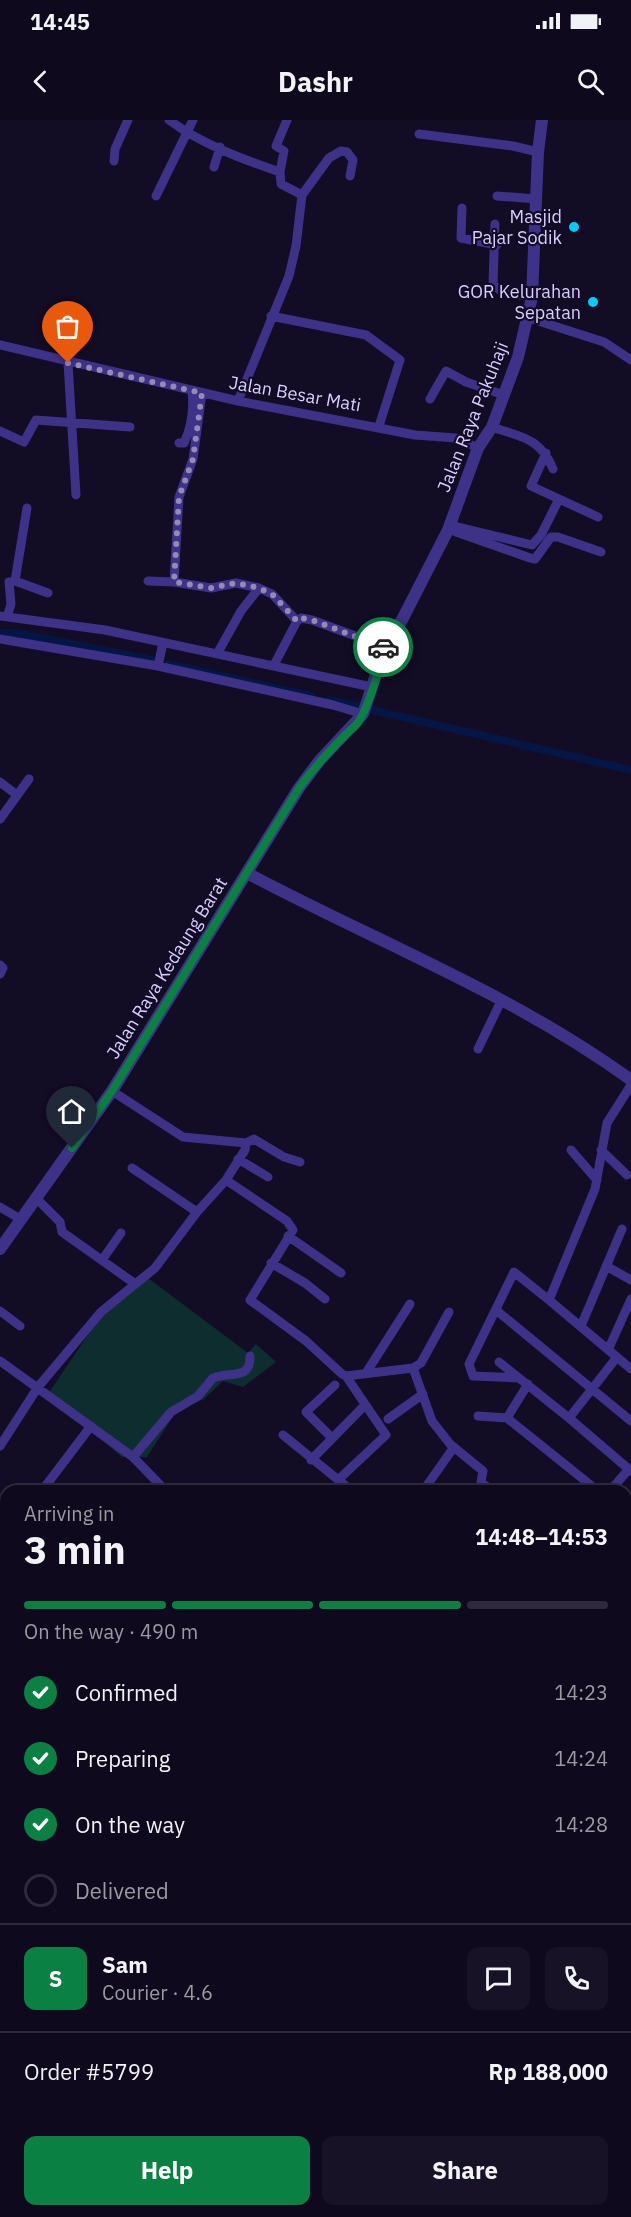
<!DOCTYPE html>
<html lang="en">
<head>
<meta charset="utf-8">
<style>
	body { margin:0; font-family:"IBM Plex Sans",sans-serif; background:#171225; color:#f1f3f6; height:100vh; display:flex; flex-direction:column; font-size:22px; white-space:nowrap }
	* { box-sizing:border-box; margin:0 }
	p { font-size:20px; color:#9b9aa3 }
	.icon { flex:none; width:33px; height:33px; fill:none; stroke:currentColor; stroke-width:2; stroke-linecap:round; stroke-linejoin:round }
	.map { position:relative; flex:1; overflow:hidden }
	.panel { position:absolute; left:0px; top:1365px; width:632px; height:732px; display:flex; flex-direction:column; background:#0e091c; border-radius:18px 18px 0 0; box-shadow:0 3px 9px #0003,0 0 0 2px #2e2a3b }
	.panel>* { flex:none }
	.pin { position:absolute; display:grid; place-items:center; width:51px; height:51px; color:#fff; margin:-62px -26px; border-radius:50% 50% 50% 0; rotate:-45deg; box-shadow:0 0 6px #0007 }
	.pin .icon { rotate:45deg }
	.courier { position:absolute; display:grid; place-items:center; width:60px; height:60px; margin:-30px; border:4px solid #0b8043; border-radius:50%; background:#fff; color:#222; box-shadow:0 2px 8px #0007 }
	.summary em { font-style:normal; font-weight:700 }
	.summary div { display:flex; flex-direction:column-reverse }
	.summary { display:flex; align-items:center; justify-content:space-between; height:102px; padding:0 24px }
	h1 { font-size:39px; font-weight:700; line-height:45px }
	.bar { display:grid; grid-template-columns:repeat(4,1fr); gap:9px 6px; align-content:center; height:72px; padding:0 24px }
	.bar i { height:8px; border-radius:4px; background:#2e2a3b }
	.bar .active { background:#0b8043 }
	.bar p { grid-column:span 4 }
	.line { display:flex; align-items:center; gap:15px; padding:0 24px; border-top:2px solid #2e2a3b }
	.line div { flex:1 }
	.round { display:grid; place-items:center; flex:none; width:63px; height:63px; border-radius:12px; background:#171225 }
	ol { padding:0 24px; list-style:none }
	li { display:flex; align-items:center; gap:18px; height:66px }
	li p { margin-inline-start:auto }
	li .icon { padding:6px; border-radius:50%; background:#0b8043; color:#fff; stroke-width:4 }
	li:last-child { color:#9b9aa3 }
	li i { width:33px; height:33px; border:3px solid #2e2a3b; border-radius:50% }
	.primary-button { display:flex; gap:12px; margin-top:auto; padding:12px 24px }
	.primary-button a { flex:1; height:69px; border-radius:12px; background:#0b8043; color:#fff; font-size:24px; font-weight:700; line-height:69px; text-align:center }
	.primary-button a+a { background:#171225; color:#f1f3f6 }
	.status { display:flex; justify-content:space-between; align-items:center; height:42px; padding:0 30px; background:#0e091c; direction:ltr }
	.status svg { height:16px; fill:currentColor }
	header { display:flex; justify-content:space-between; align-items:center; height:78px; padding:0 24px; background:#0e091c; font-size:27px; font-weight:700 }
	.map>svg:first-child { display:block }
	.green { fill:#0e2d2f }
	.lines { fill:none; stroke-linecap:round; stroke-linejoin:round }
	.canal { stroke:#051645; stroke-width:8 }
	.minor { stroke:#3d3288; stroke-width:9 }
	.tertiary { stroke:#3d3288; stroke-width:12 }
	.done { stroke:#938bb3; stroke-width:6; stroke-dasharray:0 10.8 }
	.route { stroke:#0b8043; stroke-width:8 }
	.poi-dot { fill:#00cbfa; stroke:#120c25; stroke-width:2 }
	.labels { text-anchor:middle; stroke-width:4.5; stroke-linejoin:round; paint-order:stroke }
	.poi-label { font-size:18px; fill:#d9cfff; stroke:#120c25; text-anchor:end }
	.street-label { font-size:18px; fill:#d9cfff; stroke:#120c25 }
</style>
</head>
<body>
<div class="status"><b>14:45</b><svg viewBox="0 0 49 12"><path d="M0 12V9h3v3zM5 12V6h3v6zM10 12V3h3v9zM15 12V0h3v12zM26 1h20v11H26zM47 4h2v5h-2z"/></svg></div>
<header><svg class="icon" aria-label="back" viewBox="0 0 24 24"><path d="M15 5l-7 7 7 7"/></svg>Dashr<svg class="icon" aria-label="search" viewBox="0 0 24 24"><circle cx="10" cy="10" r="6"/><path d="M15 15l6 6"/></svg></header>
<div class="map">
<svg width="631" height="2097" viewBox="0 0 631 2097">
	<rect width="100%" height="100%" fill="#120c25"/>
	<path class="green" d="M148,1158L248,1233L256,1224L276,1242L243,1267L223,1261L204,1279L176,1292L147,1337H122L48,1274L104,1191Z"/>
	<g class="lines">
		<path class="canal" d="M0,513H17L156,541
			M168,544L311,576
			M329,580L631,650
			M0,1885L6,1890
			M270,2091L278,2097"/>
		<path class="minor" d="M169,0C201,24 242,39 280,52
			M419,14L513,26L538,32
			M114,41L115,29L128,0
			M214,47L220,27
			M302,75L329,38L341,31L347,32L353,40L350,56
			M156,76L193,0
			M497,76L537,79
			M462,88L461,118L497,125
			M495,104L493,164L502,172L532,177
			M271,196L366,215L400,240L379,306
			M529,198L604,222L631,240
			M0,225L238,281L415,315L456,318L478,328
			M68,243L76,375
			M202,273L193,339L179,377L174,462L211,468L236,463L259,468L272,474L297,501L274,545
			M430,279L446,251L466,262L504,275
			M238,281L289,156L296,126L302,75L281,64L280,52L284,31L276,26L287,0
			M492,307C521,317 541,318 553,349
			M0,311L24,322L36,300L130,307
			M179,323H184C192,306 194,289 192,271
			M546,333L531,366L559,379
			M450,405L532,425L541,415L559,379L598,397
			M456,412L530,438L535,439L551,417H558L601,432
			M15,461L48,473
			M148,461L174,462
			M0,496L105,510L372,567
			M7,497L11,484L9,462L15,461L27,388
			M297,501L301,498L312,500L385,527
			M0,519L158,546L333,585L363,594
			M217,534L241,491L259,468
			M158,546L163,523
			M0,662L17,675
			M0,699L29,659
			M0,845L3,848L0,854
			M478,929L502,879
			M631,965L607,1003L595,1069L549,1180L631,1249
			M112,971L183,1017L246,1023L254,1019L284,1037L300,1042
			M571,1030L597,1060
			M601,1030L627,1055
			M238,1039L268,1057
			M132,1048L197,1092
			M226,1060L287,1101L293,1110L250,1180L306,1221L342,1254L346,1256L413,1248L421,1243L449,1192
			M37,1079L60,1102L62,1112L134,1163
			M0,1087L22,1100
			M288,1116L341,1153
			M102,1140L121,1113
			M271,1143L305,1163L325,1179
			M606,1146L631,1160
			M496,1190L592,1269L617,1237
			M0,1191L20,1206
			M581,1206L622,1109
			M608,1230L631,1179
			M0,1241L133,1337L166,1371
			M499,1242L569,1298
			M413,1248L432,1301L450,1324L483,1351L481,1362L492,1371
			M366,1253L410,1184
			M519,1258L473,1256L469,1244L514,1152L549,1180
			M478,1296L507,1298L598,1371
			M507,1298L528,1264
			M388,1299L423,1274
			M631,1301L592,1269L569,1298L631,1351
			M283,1315L352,1371
			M332,1318L306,1292L335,1265
			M0,1326L38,1267L101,1192L155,1148L197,1092L226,1060L245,1030L246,1023
			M133,1337L171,1292L198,1276L213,1258C229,1251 251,1261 250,1236
			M311,1340L365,1285
			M338,1360L386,1315L346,1256
			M44,1368L91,1306
			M423,1371L454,1327
			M610,1371L629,1349
			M630,1401H631
			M0,1457V1459
			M626,1472L631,1459
			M626,1484L631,1486
			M0,1516L6,1520
			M626,1540L631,1541
			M626,1602L631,1583
			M0,1612L6,1617
			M0,1893L6,1897
			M0,1996L6,2001
			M258,2091L266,2097
			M179,2097L183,2091"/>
		<path class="tertiary" d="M247,753C375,821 513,874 631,960
			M0,1129L112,971L299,668L320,640L363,594L385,527L403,498L448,410L478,328L492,307L518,237L532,177L538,32L542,0"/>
	</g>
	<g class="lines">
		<path class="done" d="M68,243L202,273L193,339L179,377L174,462L211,468L236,463L259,468L272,474L297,501L301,498L312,500L383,527"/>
		<path class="route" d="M72,1028L112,971L299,668C317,644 335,624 356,605C365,596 386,535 383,527"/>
	</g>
	<g class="poi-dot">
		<circle cx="574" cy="107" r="6"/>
		<circle cx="593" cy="182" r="6"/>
	</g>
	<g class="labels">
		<g class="poi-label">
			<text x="562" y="103">Masjid<tspan x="562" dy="21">Pajar Sodik</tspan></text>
			<text x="581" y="178">GOR Kelurahan<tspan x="581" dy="21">Sepatan</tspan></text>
		</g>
		<g class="street-label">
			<text transform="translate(295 274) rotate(10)" y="6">Jalan Besar Mati</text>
			<text transform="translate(473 297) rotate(-68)" y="6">Jalan Raya Pakuhaji</text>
			<text transform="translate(167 848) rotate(-58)" y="6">Jalan Raya Kedaung Barat</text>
		</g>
	</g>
</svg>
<div class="pin" style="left:68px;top:243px;background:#ea580c"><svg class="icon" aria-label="bag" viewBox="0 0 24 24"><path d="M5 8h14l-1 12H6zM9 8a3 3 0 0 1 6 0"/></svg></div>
<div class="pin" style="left:72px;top:1028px;background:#1f2937"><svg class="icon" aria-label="home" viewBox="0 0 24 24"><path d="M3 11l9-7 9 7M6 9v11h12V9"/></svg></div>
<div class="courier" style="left:383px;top:527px"><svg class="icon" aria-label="car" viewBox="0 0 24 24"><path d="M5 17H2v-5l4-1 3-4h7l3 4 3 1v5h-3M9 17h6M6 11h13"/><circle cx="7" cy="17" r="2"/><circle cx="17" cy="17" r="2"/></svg></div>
<section class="panel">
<div class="summary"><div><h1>3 min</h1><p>Arriving in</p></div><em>14:48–14:53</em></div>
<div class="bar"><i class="active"></i><i class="active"></i><i class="active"></i><i></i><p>On the way · 490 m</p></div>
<ol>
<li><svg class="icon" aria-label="check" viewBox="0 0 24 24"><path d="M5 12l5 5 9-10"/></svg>Confirmed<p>14:23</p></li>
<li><svg class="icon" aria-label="check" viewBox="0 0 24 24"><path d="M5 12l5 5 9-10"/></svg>Preparing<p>14:24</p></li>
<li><svg class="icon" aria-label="check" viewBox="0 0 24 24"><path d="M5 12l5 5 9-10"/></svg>On the way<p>14:28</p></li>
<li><i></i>Delivered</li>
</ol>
<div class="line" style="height:108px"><b class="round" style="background:#0b8043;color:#fff">S</b><div><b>Sam</b><p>Courier · 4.6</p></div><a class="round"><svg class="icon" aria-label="chat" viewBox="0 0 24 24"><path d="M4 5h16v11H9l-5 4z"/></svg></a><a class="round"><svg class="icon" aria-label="phone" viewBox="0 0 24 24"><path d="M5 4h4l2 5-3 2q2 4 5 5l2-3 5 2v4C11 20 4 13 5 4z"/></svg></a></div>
<div class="line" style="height:78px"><div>Order #5799</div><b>Rp 188,000</b></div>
<div class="primary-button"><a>Help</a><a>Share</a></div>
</section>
</div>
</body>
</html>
